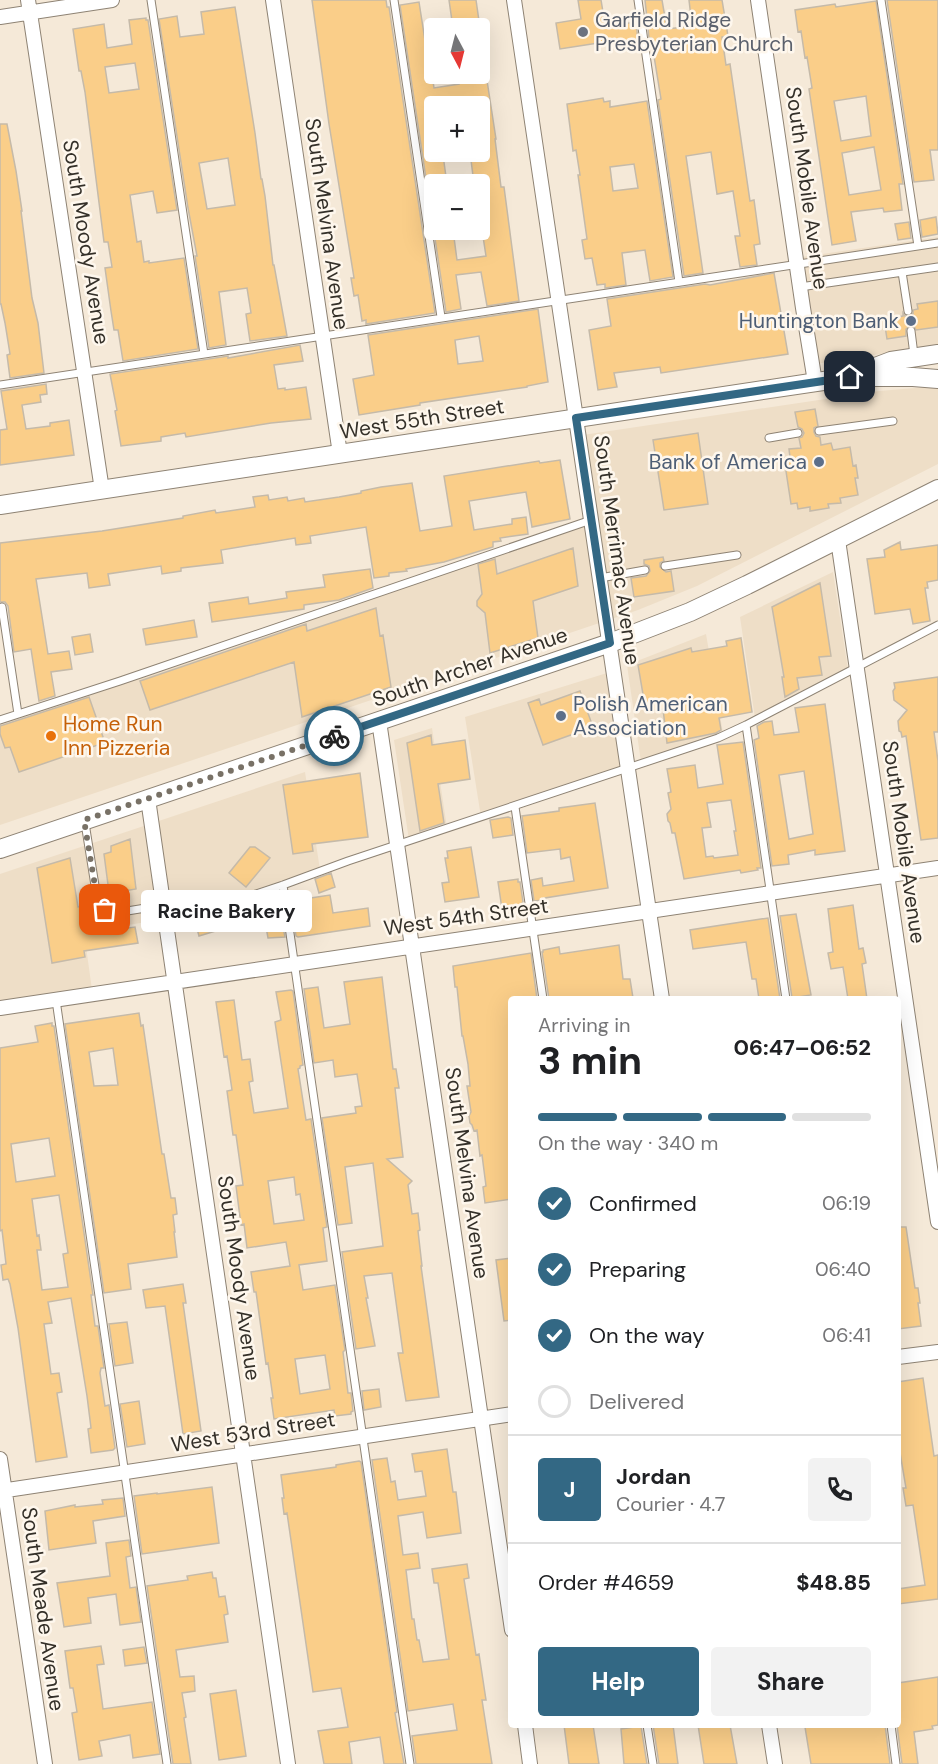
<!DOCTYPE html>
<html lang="en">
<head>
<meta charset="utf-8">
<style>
	body { margin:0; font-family:"DM Sans",sans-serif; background:#f2f2f2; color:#202124; height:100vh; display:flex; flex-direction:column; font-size:22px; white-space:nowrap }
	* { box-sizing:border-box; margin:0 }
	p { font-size:20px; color:#757577 }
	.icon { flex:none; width:33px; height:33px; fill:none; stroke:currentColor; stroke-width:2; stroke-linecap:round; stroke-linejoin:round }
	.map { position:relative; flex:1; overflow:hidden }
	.drawer { position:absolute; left:508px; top:996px; width:393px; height:732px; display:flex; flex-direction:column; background:#fff; border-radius:6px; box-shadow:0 6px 24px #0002 }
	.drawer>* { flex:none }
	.needle { width:39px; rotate:173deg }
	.tools { position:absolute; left:424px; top:18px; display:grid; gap:12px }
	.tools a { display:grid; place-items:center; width:66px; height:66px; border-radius:6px; background:#fff; box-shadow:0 6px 24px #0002; font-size:30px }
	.pin { position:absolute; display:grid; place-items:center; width:51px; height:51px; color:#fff; margin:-26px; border-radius:12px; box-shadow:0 3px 9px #0006 }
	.courier { position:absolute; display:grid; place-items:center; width:60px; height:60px; margin:-30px; border:4px solid #336884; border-radius:50%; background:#fff; color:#222; box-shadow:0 2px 8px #0007 }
	.bubble { position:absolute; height:42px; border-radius:6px; background:#fff; box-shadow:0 6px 24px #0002; font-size:20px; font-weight:700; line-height:42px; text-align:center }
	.head em { font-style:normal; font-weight:700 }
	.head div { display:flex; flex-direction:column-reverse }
	.head { display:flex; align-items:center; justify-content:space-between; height:102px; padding:0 30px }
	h1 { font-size:39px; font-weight:700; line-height:45px }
	.bar { display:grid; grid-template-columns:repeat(4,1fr); gap:9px 6px; align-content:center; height:72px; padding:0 30px }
	.bar i { height:8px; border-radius:4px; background:#e0e0e0 }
	.bar .selected { background:#336884 }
	.bar p { grid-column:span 4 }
	.line { display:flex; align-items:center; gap:15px; padding:0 30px; border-top:2px solid #e0e0e0 }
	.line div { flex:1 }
	.round { display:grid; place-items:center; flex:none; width:63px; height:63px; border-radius:6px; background:#f2f2f2 }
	ol { padding:0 30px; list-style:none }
	li { display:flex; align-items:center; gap:18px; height:66px }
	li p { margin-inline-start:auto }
	li .icon { padding:6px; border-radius:50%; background:#336884; color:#fff; stroke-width:4 }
	li:last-child { color:#757577 }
	li i { width:33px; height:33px; border:3px solid #e0e0e0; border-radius:50% }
	.button { display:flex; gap:12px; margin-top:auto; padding:12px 30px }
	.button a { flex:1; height:69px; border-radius:6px; background:#336884; color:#fff; font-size:24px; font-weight:700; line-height:69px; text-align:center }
	.button a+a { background:#f2f2f2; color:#202124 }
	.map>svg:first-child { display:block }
	.built { fill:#eedec7 }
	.building { fill:#face89; stroke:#c5baa9; stroke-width:1.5; fill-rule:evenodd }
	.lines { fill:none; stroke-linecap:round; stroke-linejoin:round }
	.lane-casing { stroke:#8e8374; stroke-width:9 }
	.street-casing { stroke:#8e8374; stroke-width:16 }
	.secondary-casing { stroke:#8e8374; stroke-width:20 }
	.lane { stroke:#fff; stroke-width:7 }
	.street { stroke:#fff; stroke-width:14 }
	.secondary { stroke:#fff; stroke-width:18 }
	.done { stroke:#787166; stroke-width:6; stroke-dasharray:0 10.8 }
	.route { stroke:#336884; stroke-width:8 }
	.worship-dot { fill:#6b7280; stroke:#fef7ed; stroke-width:2 }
	.service-dot { fill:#5c6f8a; stroke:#fef7ed; stroke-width:2 }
	.food-dot { fill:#e8710a; stroke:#fef7ed; stroke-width:2 }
	.labels { text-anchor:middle; stroke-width:5; stroke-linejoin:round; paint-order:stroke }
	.worship-label { font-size:21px; fill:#5b616d; stroke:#fef7ed; text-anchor:start }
	.street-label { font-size:21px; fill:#343029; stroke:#fef7ed }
	.service-label { font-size:21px; fill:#4e5e75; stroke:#fef7ed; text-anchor:end }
	.food-label { font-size:21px; fill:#c56008; stroke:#fef7ed; text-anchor:start }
</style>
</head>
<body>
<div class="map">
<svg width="938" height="1764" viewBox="0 0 938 1764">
	<rect width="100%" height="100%" fill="#f5e9d8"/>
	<path class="built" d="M938,237V345L809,365L795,258Z
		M927,387L938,388V464L697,586L638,610L0,825V717L590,517L576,436L879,391Z
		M833,572L848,670L755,718L740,617Z
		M706,634L723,733L641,762L627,665Z
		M607,673L621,769L481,817L465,717Z
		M432,728L447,828L409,840L394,740Z
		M305,772L320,870L178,917L84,932L92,990L0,1003V874Z"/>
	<path class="building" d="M312,0H386L387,7H389L435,313L366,324V320L362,321L358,295L354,296L351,278H354L349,247L329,124Z
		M449,0H476L480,28H453Z
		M578,0H601L604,18H607L608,26L636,22L638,40L618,43V40L560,49L556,23L581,19Z
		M645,0H662L667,29L692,26L689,0H722L728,36L722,37L726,65L730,64L750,201L754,200L760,244L754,245L757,265L740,267L735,236H740L733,191L717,194L711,152L686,156L703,273L684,276L658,100L661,99L651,38H649Z
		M887,0H938V150H930L934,180L914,182Z
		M876,1L903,184H899L902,210L884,212L883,208L851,212L856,241L832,245L809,89L812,88L807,57L805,58L801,31L798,32L795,10L835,4L836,7ZM866,96L871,136L841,141L834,101ZM874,147L881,190L849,195L842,153Z
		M419,2L429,66H431L434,88L459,84L458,74H486L496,139H495L501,187H504L519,301L487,306L481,272L456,275L461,309L446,312L400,5ZM461,102L462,106H480V152H470L474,184H480V231L482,230L486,256L457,260L453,230H435V184H447L443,155L435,156V106Z
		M235,7L255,133L261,179H262L265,196L273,265H274L287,336L250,341L246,314L251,313L247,288L219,292L226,345L209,348L195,256H197L188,208L159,19L177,16L180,37L204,34L201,12ZM228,158L235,205L207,209L199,163Z
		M146,18V20H148L177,210L157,213L153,191L130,195L137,242L141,241L144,262L149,261V263L184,258L198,349L123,361L118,330H114L111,311L105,268L112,267L108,242H104L85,92L81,71H79L73,29L104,24L107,48L132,44L129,20ZM135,63L139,89L109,93L105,67Z
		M603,98L604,102L610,101V107L647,101L673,277L650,281L645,250L622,253L626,285L605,288V284L597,285L592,258L585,259L582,240L587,239L578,175H580L576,150L573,151L567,104ZM634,164L638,188L613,191L610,167Z
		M0,124H7L16,171L22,211H21L32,298L38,323L44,373L10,378L7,355L10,354L5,323L1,304H0Z
		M936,217L938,234L922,237L920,220Z
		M909,222L911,238L898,240L895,224Z
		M774,273L788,354L661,373L660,367L614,373L617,387L598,390L589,330L611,326L607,299L705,284L710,285Z
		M938,301V327L916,330L914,326H910L906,329V336L887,339L884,319L903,316V313L905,316H909L913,314V310L918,309L917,304Z
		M538,309L548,382L527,386V387L420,403V405L359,415L353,379L374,375L368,335ZM479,336L483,361L458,364L455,340Z
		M300,345L303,361L274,365L278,389L285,388V390L306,387L311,419L271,423L186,437L185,433L161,437V441L121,446L115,411L117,410L110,374L228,356V358Z
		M46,384L47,394L40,395L41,402L22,405L26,429L50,426V423L69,420L74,455L0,465V430L7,429L1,391Z
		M815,409L818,426L814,428V432L816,436L820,437L821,445L831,443L833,450L850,447L853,466L856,465L858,478H855L858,495L840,498L841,503L828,504L829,508L810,511V507L798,509L797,503L791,504L784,458L790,457L789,449L801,448L799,438L802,437L804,433L802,429L798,427L795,412Z
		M698,433L708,504L664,510L653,440Z
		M560,460L570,519L532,527L526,492L469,501L474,530L512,524V519L526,517L528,534L500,538L501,541L493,542V547L444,562L406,569L407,571L389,573V576L374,578L366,527L310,536L311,543L296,545L295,538L221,550L223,563L181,568V571L162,574L161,566L108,574L110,585L89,588L87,573L36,579L48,654L69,651L72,669L51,672L55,696L39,701L31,649L14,652L8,606L5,602H0V543L102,531L183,518V516L215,510L216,513L255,507L253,497L268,495L269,500L287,497L288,501L304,498L305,502L339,497L361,493V491L381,487L412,483L420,531L452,526L444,476L539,461L540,463Z
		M900,542L901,550L938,545V580L927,582L928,588H925L930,621L913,624L910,609L875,614L867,559L885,557L884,550Z
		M573,548L578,586L533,601L538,638L490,653L485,613L477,606V601L482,594L478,564L495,559L497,574Z
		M663,557L664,561L660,563V567L666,572L671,571L674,591L634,597L631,578L646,576L650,571L649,566L644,564V560Z
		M370,569L373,588L339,600L304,605V609L212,622L209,603L248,597L249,604L287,598L286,592L325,587L323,575Z
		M820,583L831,656L819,657L822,675L797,678L799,689L785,697L782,677H784L772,607Z
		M376,608L380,636L383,635L391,687L302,717L294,662L150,710L140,681L306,624L307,631Z
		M194,620L197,637L146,645L143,629Z
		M90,634L93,652L75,655L72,637Z
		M741,638L752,712L719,718L721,730L716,733L667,743L663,709L646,712L638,665L691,648L692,652L727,646L726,641Z
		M938,677V732H934L938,761V838L921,840L906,736L902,737L901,732L899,731L898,721L907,710L894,700L893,691L895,688L894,683Z
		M580,691L593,727L543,745L528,703L539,699L541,705Z
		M89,697L103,737L98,745L19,772L10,747L5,748L0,734V726Z
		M825,704L845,851L815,855V850L788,855L789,864L772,866L754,740L759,738L757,726L764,722L772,721L774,735L799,732L795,708ZM804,771L813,834L789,839L779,775Z
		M431,735L432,745L465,740L470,779L438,784L444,823L420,831L407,743Z
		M743,742L761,868H757L758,870L741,873L740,870L684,879L675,833H672L670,823L668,821L667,814L671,809L668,793L671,792L667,769L695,765L698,788L723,784L717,745ZM731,800L736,831H734L738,855L714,858L713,856L706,857L702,828L711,827L707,803Z
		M360,773L368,837L312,844L313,851L293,854L283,785Z
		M595,803L608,888L545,898V900L534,901L531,880L542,878L543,886L574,881L570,857L561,859L560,849L527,853L522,816L559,811V808Z
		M508,817L511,818L513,835L493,838L490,820Z
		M130,839L136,889L124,891L125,898L110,900L104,854L111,852V846Z
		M250,847H255L270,858L246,887L229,873Z
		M471,847L479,897L445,902L442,883L449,882L445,858H448L447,851Z
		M70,858L78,907L94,905L98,932L135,927L138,943L84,951L85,957L52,963L37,868Z
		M331,873L335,887L319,893L315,879Z
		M518,879V882H520L523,902L522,903V905L502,909L498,882Z
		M330,895L333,913L368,908L370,926L298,937L296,936L291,901Z
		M278,901L285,937L268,938L265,921L232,926L199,936L195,921L232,911V908L234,907Z
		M853,905L859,949L863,948L866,963L862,964L867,999H848L843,967L831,969L828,953L833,952L828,909Z
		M796,914L811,995L792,998L780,916Z
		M768,918L780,999H759L756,979H752L746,942L693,949L690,930Z
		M619,945L623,979H630L633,998L549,999L542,952H543V950L559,947L560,954Z
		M531,953L537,999H512V1066H509L512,1084V1199L485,1203L483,1187L486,1186L482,1155L480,1156L477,1130L474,1131L472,1125L470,1123L469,1116L471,1112L467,1086H470L468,1064L463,1036H462L457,987H455L453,966Z
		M382,977L393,1069H396L399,1088H395L403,1157L387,1159L412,1181L408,1185L412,1214L418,1213L420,1230L418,1231L422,1266H421L439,1397L406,1401L398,1353H403L392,1273L364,1276L368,1298H366L375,1346L356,1349L342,1252L383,1246L373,1163L345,1167L352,1223L338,1225L322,1118L356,1113L355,1107L362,1106L357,1074L335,1077L333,1060L314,1063L304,989L318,987L324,1028L350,1024L344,982Z
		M291,990L293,991L303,1065L300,1066V1068L298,1069L306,1120L311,1119L327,1227L323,1228L327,1261L299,1265L303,1290L335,1285L345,1350L343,1352L348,1393H351L353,1411L351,1412V1414L335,1416L334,1410L274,1419L271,1398H273L268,1363L266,1364L256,1292H254L251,1272L290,1266L286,1242L247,1248L244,1224L241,1225L236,1186L243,1185L236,1135H233L227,1091L232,1090L227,1056L224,1057L216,1002L234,1000L242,1060L250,1059L253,1081L249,1082L254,1113L288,1108L275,1022L281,1020L276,992ZM294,1177L296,1195L300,1194L304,1220L274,1224L268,1181ZM325,1355L330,1389L300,1394L295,1359Z
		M139,1013L141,1026L143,1025L162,1154H164L171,1198H175L177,1214L173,1215L175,1232H174L177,1257L128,1264L131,1289L104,1293L65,1024ZM113,1048L118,1085L94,1086L89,1052Z
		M52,1023V1026H54L93,1295H91L95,1326H98L104,1368H101L100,1373L105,1406L109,1405L115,1448L113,1450L91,1453L88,1429L91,1428L87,1396L71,1298L48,1302L52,1323L44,1324L51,1374L59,1373L62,1392L57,1393L67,1457L36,1462L18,1328L10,1284L8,1279L3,1280L1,1265L6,1264L2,1230L0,1231V1048L38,1042L35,1026ZM49,1138L55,1176L16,1182L11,1144ZM59,1195L68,1253L63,1254L68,1287L42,1290L37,1250H41L39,1235L37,1236L32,1199Z
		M898,1227H906L915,1288H918L920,1303H918L921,1326L898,1329Z
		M512,1258V1320L504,1321L496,1260Z
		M183,1284L186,1303H183L201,1431L183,1434L165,1306L146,1308L143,1290Z
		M127,1322L133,1363L115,1366L109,1324Z
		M923,1378L934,1456L938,1455V1599L898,1604V1589L925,1585L913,1505L906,1506L903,1488H906L898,1441V1382Z
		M379,1389L381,1407L364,1410L362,1391Z
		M139,1401L145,1444L127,1447L120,1404Z
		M447,1449L453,1492H456L461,1533L427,1538L423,1512L398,1516L403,1555L418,1553L420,1568L406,1570L412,1619H414L417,1640H419L423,1662L449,1659L438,1583H434L432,1569L467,1564L469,1578L464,1579L476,1655L479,1654L486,1700H482L492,1764H416L412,1736L457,1730L453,1704L408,1711L372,1460L387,1458L391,1482L395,1481L398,1500L426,1496L422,1471L415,1472L412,1454Z
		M359,1461L361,1462L397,1712L395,1713L404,1764H384L380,1737L349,1742L352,1764H324L318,1731L348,1727L341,1688L313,1692L287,1513L284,1514L282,1498H284L281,1475L336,1467V1465Z
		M212,1487L219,1543L142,1554L134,1496L157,1493V1494Z
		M123,1498L125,1516L93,1521L96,1543L49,1550L45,1511L75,1505V1507L103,1504L102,1500Z
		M129,1540L131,1556L126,1557L130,1588L136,1587L141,1622L120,1625L116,1594L88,1598L91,1623L64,1627L57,1583L110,1576L106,1543Z
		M212,1572L213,1578H216L219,1597L225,1596L228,1614L224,1615L228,1642L176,1650L180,1677L194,1676L195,1691L182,1693L186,1717L184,1718L191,1764H173L147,1586L188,1580L187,1576Z
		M101,1646L104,1664L97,1665L103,1709L152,1702L160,1754L133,1758L130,1735L99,1741L102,1756L79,1760L72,1713L77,1712L73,1688H70L65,1651Z
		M144,1647L147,1663L125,1666L123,1650Z
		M938,1677V1725L932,1726L933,1729L914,1732L918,1764H902L897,1725H898V1683Z
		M236,1690L246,1756L219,1760L210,1694Z
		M564,1725H593L599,1764H569Z
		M653,1725H673L678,1764H659Z
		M698,1725H730L737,1764H704Z
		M816,1725H885L890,1764H811L805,1727Z
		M641,1726L647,1764H624L621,1729Z"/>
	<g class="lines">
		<g class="lane-casing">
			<path id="lane" d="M151,0L204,354
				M394,0L441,317
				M638,0L679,282
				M881,0L918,246
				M902,272L908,311
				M800,287L938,267
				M911,331L914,355
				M0,385L938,243
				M819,431L893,421
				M769,438L798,433
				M665,566L737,555
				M600,578L645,570
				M2,607L18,714
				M0,720L120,681L591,520
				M746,725L786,999
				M515,807L543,999
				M85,823L97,898L105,910L115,913L164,905
				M283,885L410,1764
				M166,924L283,885L348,861L718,738L746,725L938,625
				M56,1000L167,1764
				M647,1725L653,1764
				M891,1725L896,1764"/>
		</g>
		<g class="street-casing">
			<path id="street" d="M28,0L102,490
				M273,0L340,454
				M514,0L662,999
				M758,0L803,308L815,382
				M0,17L112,0
				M838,540L938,1222
				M379,721L512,1630
				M148,799L288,1764
				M0,1008L938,868
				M898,1357L938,1352
				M0,1459L45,1764
				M0,1491L512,1414
				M525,1725L530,1764
				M769,1725L775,1764"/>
		</g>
		<g class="secondary-casing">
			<path id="secondary" d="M857,374L891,361L938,354
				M0,505L850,377H913L938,379
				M0,849L610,643L690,612L747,585L938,489"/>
		</g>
		<use href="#lane" class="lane"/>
		<use href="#street" class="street"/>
		<use href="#secondary" class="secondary"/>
	</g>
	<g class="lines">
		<path class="done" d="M105,910L97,898L84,820L334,736"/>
		<path class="route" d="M334,736L610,643L576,418L850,377"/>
	</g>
	<circle class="worship-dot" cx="583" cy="32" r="6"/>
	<g class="service-dot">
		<circle cx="911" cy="321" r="6"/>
		<circle cx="819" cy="462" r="6"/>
		<circle cx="561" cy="716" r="6"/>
	</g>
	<circle class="food-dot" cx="51" cy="736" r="6"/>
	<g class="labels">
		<g class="worship-label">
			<text x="595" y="27">Garfield Ridge<tspan x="595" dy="24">Presbyterian Church</tspan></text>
		</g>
		<g class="street-label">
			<text transform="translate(807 188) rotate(82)" y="7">South Mobile Avenue</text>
			<text transform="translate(327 224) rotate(82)" y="7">South Melvina Avenue</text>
			<text transform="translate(86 242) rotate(81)" y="7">South Moody Avenue</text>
			<text transform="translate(422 419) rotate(-9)" y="7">West 55th Street</text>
			<text transform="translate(617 550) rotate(82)" y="7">South Merrimac Avenue</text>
			<text transform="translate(470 667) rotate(-19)" y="7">South Archer Avenue</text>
			<text transform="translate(904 842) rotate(82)" y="7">South Mobile Avenue</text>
			<text transform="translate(466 917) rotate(-8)" y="7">West 54th Street</text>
			<text transform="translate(467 1173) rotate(82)" y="7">South Melvina Avenue</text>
			<text transform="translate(239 1278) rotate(82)" y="7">South Moody Avenue</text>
			<text transform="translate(253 1432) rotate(-9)" y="7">West 53rd Street</text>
			<text transform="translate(43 1609) rotate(82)" y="7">South Meade Avenue</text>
		</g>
		<g class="service-label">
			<text x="899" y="328">Huntington Bank</text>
			<text x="807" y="469">Bank of America</text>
			<text x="573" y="711" text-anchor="start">Polish American<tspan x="573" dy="24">Association</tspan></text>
		</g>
		<g class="food-label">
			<text x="63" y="731">Home Run<tspan x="63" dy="24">Inn Pizzeria</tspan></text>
		</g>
	</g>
</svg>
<div class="tools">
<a><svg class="needle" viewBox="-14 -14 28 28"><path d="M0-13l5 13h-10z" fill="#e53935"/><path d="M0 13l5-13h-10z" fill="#757577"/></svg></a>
<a>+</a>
<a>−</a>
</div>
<div class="pin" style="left:105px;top:910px;background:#ea580c"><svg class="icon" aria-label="bag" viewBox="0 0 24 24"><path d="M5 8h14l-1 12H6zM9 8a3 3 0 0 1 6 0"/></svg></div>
<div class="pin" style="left:850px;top:377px;background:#1f2937"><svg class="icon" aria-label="home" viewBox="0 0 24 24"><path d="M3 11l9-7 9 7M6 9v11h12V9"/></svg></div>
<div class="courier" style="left:334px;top:736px"><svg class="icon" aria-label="bike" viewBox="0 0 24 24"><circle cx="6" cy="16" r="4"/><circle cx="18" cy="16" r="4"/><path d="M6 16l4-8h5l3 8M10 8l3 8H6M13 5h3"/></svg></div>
<div class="bubble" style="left:141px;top:890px;width:171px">Racine Bakery</div>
<section class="drawer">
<div class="head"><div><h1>3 min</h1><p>Arriving in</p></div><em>06:47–06:52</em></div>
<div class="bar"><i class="selected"></i><i class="selected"></i><i class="selected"></i><i></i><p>On the way · 340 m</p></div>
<ol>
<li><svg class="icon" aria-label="check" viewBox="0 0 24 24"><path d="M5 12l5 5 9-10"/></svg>Confirmed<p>06:19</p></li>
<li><svg class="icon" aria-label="check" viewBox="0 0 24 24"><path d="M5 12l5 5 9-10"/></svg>Preparing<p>06:40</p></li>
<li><svg class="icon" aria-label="check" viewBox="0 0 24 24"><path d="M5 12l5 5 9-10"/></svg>On the way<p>06:41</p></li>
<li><i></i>Delivered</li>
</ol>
<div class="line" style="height:108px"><b class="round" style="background:#336884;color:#fff">J</b><div><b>Jordan</b><p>Courier · 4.7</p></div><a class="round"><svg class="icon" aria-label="phone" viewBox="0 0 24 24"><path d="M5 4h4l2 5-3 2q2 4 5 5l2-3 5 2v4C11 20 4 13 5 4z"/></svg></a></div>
<div class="line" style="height:78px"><div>Order #4659</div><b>$48.85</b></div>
<div class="button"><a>Help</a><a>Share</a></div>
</section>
</div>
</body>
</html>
